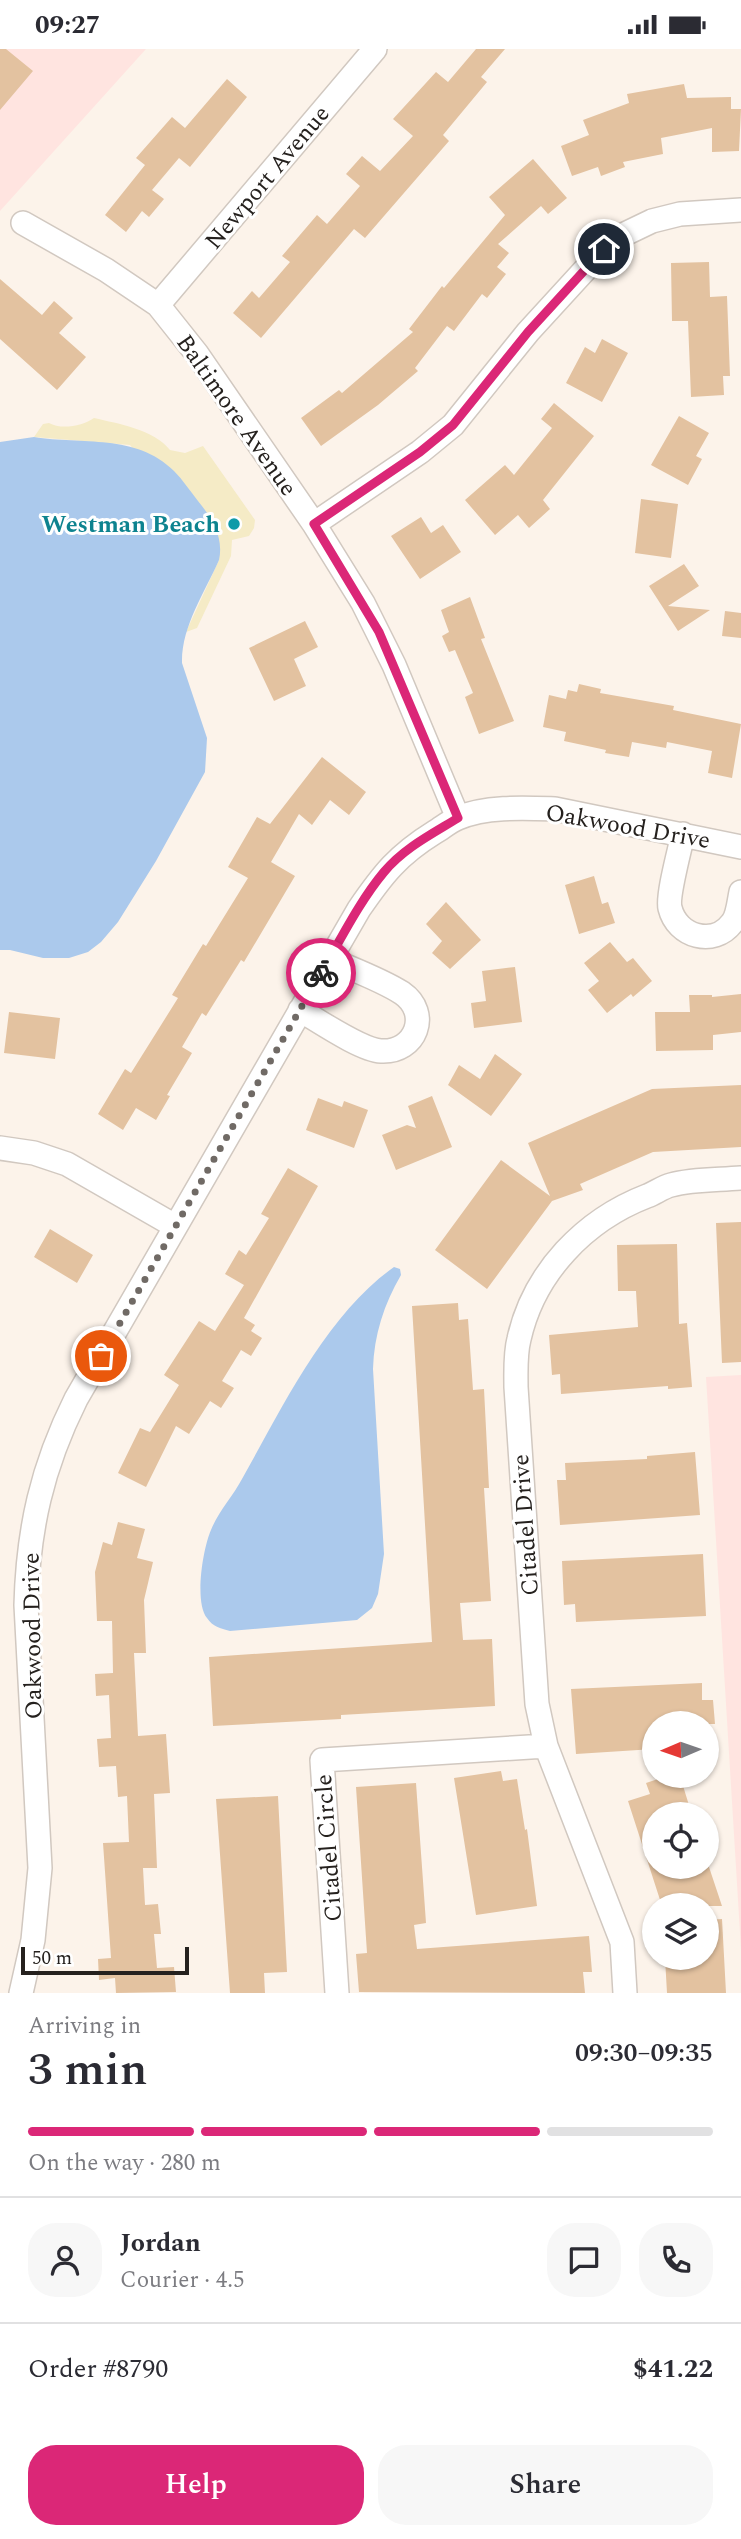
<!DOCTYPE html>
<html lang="en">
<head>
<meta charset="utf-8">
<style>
	body { margin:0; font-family:Spectral,serif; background:#f7f7f7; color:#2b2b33; height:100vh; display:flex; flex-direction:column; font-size:26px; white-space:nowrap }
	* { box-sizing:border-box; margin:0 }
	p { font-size:23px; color:#7c7c81 }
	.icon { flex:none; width:38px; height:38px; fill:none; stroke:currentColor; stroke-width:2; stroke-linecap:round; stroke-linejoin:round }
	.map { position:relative; height:1944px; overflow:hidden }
	.sheet { display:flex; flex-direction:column; background:#fff; flex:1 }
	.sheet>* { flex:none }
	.needle { width:46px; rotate:268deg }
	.tools { position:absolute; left:642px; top:1662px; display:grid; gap:14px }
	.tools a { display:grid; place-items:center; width:77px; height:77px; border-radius:50%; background:#fff; box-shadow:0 2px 5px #0004; font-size:35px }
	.scale { position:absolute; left:21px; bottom:18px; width:168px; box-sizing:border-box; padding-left:7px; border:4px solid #25211e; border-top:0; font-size:19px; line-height:24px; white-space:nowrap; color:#25211e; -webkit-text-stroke:5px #fff; paint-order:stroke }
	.pin { position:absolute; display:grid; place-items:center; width:60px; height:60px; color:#fff; margin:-30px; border:4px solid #fff; border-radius:50%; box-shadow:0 2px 7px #0007 }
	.courier { position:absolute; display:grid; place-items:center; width:70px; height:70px; margin:-35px; border:5px solid #db2777; border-radius:50%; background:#fff; color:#222; box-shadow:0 2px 9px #0007 }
	.summary em { font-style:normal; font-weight:600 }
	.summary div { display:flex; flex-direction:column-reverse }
	.summary { display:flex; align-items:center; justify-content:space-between; height:119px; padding:0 28px }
	h1 { font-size:46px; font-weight:600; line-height:52px }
	.bar { display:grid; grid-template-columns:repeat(4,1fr); gap:10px 7px; align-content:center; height:84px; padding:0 28px }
	.bar i { height:9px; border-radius:5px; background:#e1e1e2 }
	.bar .on { background:#db2777 }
	.bar p { grid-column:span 4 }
	.line { display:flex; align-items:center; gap:18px; padding:0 28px; border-top:2px solid #e1e1e2 }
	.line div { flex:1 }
	.round { display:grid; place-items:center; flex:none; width:74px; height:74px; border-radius:28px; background:#f7f7f7 }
	.cta { display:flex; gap:14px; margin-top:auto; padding:14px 28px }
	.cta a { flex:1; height:80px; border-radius:28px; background:#db2777; color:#fff; font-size:28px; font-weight:600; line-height:80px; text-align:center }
	.cta a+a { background:#f7f7f7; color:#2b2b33 }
	.status { display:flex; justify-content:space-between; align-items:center; height:49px; padding:0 35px; background:#fff; direction:ltr }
	.status svg { height:19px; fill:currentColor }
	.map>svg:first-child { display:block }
	.commercial { fill:#ffe4e0 }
	.sand { fill:#f5ebc6 }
	.water { fill:#abc9ec }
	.building { fill:#e3c2a0 }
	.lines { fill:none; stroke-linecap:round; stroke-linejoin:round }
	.minor-casing { stroke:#d1c8c0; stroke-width:26 }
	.minor { stroke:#fff; stroke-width:23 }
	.done { stroke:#706a65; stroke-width:7; stroke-dasharray:0 12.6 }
	.route { stroke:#db2777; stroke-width:9 }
	.culture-dot { fill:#0f9aa8; stroke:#fff; stroke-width:2.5 }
	.labels { text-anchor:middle; stroke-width:6; stroke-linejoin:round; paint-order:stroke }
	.street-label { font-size:24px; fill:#25211e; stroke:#fff }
	.culture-label { font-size:24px; font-weight:bold; fill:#0d838f; stroke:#fff; text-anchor:end }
</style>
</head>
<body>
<div class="status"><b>09:27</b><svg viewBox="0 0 49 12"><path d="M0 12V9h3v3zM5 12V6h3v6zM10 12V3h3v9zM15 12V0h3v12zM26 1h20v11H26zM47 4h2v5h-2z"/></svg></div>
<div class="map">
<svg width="741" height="1944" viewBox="0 0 741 1944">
	<rect width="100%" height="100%" fill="#fcf3ea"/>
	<path class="commercial" d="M0,0H146L0,162Z
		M741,1326V1900L706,1328Z"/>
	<path class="sand" d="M94,369C119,375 153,380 170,401L185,404L203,397L255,471L254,479L249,487L232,491L231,507L197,579L186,583L219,511L130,396L34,388L43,375L49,374C61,381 83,377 94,369Z"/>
	<path class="water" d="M34,388C82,396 136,384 174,422C183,431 190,442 198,452C212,469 224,488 219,511C205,543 181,578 182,614L207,689L205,723L156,812L118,873L101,893L88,903L69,909H43L10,901H0V393Z
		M394,1218L400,1220L401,1226C384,1255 374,1286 373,1320L384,1505L378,1545L372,1559L357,1571L230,1582C220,1579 213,1578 207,1569C194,1553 203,1499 211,1481C218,1463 233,1447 242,1430C282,1359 326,1266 394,1218Z"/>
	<path class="building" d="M0,0H6L33,22L0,61Z
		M476,0H505L481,28L487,33L443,86L449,92L365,189L354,180L261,289L233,264L252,242L259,249L290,213L282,207L317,166L327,175L360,137L346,125L362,107L380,122L413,87L393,70L436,23L448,33Z
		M227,30L247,48L190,118L179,109L152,141L164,150L149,168L142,162L126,183L105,166L145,116L136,109L172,68L185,79Z
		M684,35L687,49L731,48V60H741L739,102L712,103V79L661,89L663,105L623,113L625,118L601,127L598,118L572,127L561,97L589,86L583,71L629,54L627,45Z
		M533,110L567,149L548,165L541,157L498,195L509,204L497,218L506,225L487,249L482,245L454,282L447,277L415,319L418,322L378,356L321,397L301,369L339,341L342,344L413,283L409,280L442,237L444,239L505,166L489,148Z
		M709,213L710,248L727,247L730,327H723L724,346L691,348L688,272H672L671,214Z
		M0,230L42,266L54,252L73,269L59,284L86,308L57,341L0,290Z
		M602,290L628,304L602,353L566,334L585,298L595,304Z
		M554,354L594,387L543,451L550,460L529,479L518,466L495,486L465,451L505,416L514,426L552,379L541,370Z
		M679,367L709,384L696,407L702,410L688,436L651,416Z
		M641,450L678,455L671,509L635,504Z
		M421,468L431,484L443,476L461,503L420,530L391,487Z
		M684,515L699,537L668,557L710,561L678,582L649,537Z
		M470,548L485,589L481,590L514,672L479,685L465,648L473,644L455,601L449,603L442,587L449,583L441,561Z
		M725,562L741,564V589L722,587Z
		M305,572L318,598L294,610L306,637L274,652L249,599Z
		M579,635L601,640L600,644L674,657L673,661L741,675L732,729L708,724L712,702L667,693L666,699L632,693L629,708L605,704L606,701L564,692L566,683L543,678L549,646L566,650L568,641L577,643Z
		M322,708L366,743L349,766L330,751L312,776L299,765L271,813L295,827L244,913L241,911L206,967L202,964L182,998L192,1004L167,1046L170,1047L156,1071L136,1059L123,1081L98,1065L125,1020L131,1024L178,949L172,946L203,895L206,897L248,829L228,818L257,768L270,775Z
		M594,827L602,855L608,853L615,874L579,885L565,836Z
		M446,853L481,891L450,920L432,904L442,892L426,875Z
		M610,893L627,913L633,909L652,932L633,948L631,945L607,964L588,941L599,932L584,914Z
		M515,918L522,973L474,979L471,954L486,952L482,922Z
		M741,945V983L713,986V1001L656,1002L655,963H690L689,946H712V948Z
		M9,963L60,969L55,1010L4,1004Z
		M495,1005L522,1025L491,1067L448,1036L459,1016L480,1030Z
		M741,1036V1098L653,1103L580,1135L583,1141L552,1152L487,1240L435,1201L501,1111L550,1147L528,1094L652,1040Z
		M432,1047L452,1098L396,1121L382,1086L407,1076L416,1079L408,1057Z
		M318,1049L342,1058L344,1052L368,1061L354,1099L306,1081Z
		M288,1119L318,1137L244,1269L255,1276L251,1282L262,1289L251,1307L241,1301L222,1332L234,1339L221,1359L210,1352L189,1385L176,1377L146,1438L118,1424L140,1379L150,1383L179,1336L164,1326L199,1272L215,1282L244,1236L225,1225L239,1201L246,1206L269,1169L261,1165Z
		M741,1173V1313L722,1314L716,1174Z
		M50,1180L93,1206L77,1234L34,1208Z
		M677,1195L679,1275L687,1274L692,1338L668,1340V1337L561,1345L560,1325L552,1326L549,1286L638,1278L636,1242H618L617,1196Z
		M458,1254L459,1271L468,1270L473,1341L484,1340L489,1439H484L491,1552L460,1554L463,1591L492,1590L495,1657L341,1666V1670L213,1677L209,1608L432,1593L412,1257Z
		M695,1403L700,1466L560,1476L557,1431H566L565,1414L647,1410V1407Z
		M118,1473L145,1480L137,1509L153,1513L144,1551L146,1604H134L138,1687L166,1685L170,1744L154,1745L157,1819H143L145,1856L158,1855L161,1885H154L157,1919L174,1918L176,1943L116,1944L115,1929L99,1931L98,1910L111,1909L103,1794L129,1793L127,1747L118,1748L116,1717L99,1718L97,1690L111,1689L109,1646L96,1647L95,1625L113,1624L112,1572H97L95,1523L103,1493L112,1496Z
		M703,1505L706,1567L576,1573L575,1555L564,1556L562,1512Z
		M702,1634V1651H713L715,1675H654V1700L576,1705L571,1640Z
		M501,1722L503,1732L517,1730L525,1781L527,1780L537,1857L476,1866L454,1729Z
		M667,1727H680L692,1766H654V1818H709L722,1857H662L628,1752L650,1745L646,1734Z
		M416,1734L426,1874L414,1876L417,1900L589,1887L592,1923H583L585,1944L359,1943L356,1905L367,1904L356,1738Z
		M278,1747L287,1923L264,1924L265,1944H230L216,1750Z
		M722,1870L726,1944H667L665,1909H707V1871Z"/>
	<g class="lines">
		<g class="minor-casing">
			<path id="minor" d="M23,174L106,221L158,256L197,305L314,475L363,554L394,616L458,769
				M158,256L375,0
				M314,475L420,403L453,376L528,283L604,200L627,184L652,172L680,165L741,161
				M683,785C680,800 667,847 670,859C677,888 714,898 732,874C738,867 739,852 741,843
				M300,961C319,972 361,1001 381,1002C416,1004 431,964 402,944C382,931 352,920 329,910
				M0,1099L34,1104L67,1115L175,1177
				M21,1944L33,1891L40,1819L26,1556C28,1480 42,1418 76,1350L359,860C383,825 398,806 435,783C442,779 450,772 458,769C486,757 525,759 555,760L741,798
				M337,1944L322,1711L546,1697
				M625,1944L622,1893L546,1697L537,1655L516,1338C516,1323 515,1305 519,1290C534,1223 585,1171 647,1147C655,1144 663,1138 671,1136C693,1130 718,1131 741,1129"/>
		</g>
		<use href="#minor" class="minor"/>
	</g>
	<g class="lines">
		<path class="done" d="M101,1307L321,924"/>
		<path class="route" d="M321,924C341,890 359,853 384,823C404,799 432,785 458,769L379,583L314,475L420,403L453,376L528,283L604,200"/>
	</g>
	<circle class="culture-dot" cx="234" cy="475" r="7"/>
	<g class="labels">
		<g class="street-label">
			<text transform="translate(267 128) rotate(-50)" y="8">Newport Avenue</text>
			<text transform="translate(237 366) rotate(55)" y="8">Baltimore Avenue</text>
			<text transform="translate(628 777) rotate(10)" y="8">Oakwood Drive</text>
			<text transform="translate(525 1476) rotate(-94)" y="8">Citadel Drive</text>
			<text transform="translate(32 1587) rotate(-91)" y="8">Oakwood Drive</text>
			<text transform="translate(328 1799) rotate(-94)" y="8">Citadel Circle</text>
		</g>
		<g class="culture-label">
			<text x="220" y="483">Westman Beach</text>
		</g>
	</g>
</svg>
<div class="tools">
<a><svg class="needle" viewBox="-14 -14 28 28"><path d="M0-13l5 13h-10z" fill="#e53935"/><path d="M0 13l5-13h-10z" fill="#7c7c81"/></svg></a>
<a><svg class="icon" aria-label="locate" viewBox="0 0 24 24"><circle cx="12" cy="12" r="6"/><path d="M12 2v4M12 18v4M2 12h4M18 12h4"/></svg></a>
<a><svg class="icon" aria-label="layers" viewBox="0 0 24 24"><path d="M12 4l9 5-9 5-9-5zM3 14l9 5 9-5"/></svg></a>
</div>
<div class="scale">50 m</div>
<div class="pin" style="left:101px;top:1307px;background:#ea580c"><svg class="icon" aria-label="bag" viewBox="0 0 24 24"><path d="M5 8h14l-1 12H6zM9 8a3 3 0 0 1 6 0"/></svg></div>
<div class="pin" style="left:604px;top:200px;background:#1f2937"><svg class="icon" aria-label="home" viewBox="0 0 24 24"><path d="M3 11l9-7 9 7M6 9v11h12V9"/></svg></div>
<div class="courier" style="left:321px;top:924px"><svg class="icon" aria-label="bike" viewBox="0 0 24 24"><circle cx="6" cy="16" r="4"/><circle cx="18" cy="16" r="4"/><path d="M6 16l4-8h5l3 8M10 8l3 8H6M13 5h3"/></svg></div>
</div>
<section class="sheet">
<div class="summary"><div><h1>3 min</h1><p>Arriving in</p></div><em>09:30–09:35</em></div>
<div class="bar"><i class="on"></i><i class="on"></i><i class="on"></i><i></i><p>On the way · 280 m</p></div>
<div class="line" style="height:126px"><a class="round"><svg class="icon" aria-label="person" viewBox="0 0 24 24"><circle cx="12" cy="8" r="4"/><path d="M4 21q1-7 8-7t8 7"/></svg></a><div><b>Jordan</b><p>Courier · 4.5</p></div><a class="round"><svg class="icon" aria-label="chat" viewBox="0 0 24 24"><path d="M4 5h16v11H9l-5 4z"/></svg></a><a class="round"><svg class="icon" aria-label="phone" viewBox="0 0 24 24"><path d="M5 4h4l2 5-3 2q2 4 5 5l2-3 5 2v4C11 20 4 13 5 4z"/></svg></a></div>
<div class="line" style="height:91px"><div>Order #8790</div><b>$41.22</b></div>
<div class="cta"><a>Help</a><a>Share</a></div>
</section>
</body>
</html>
